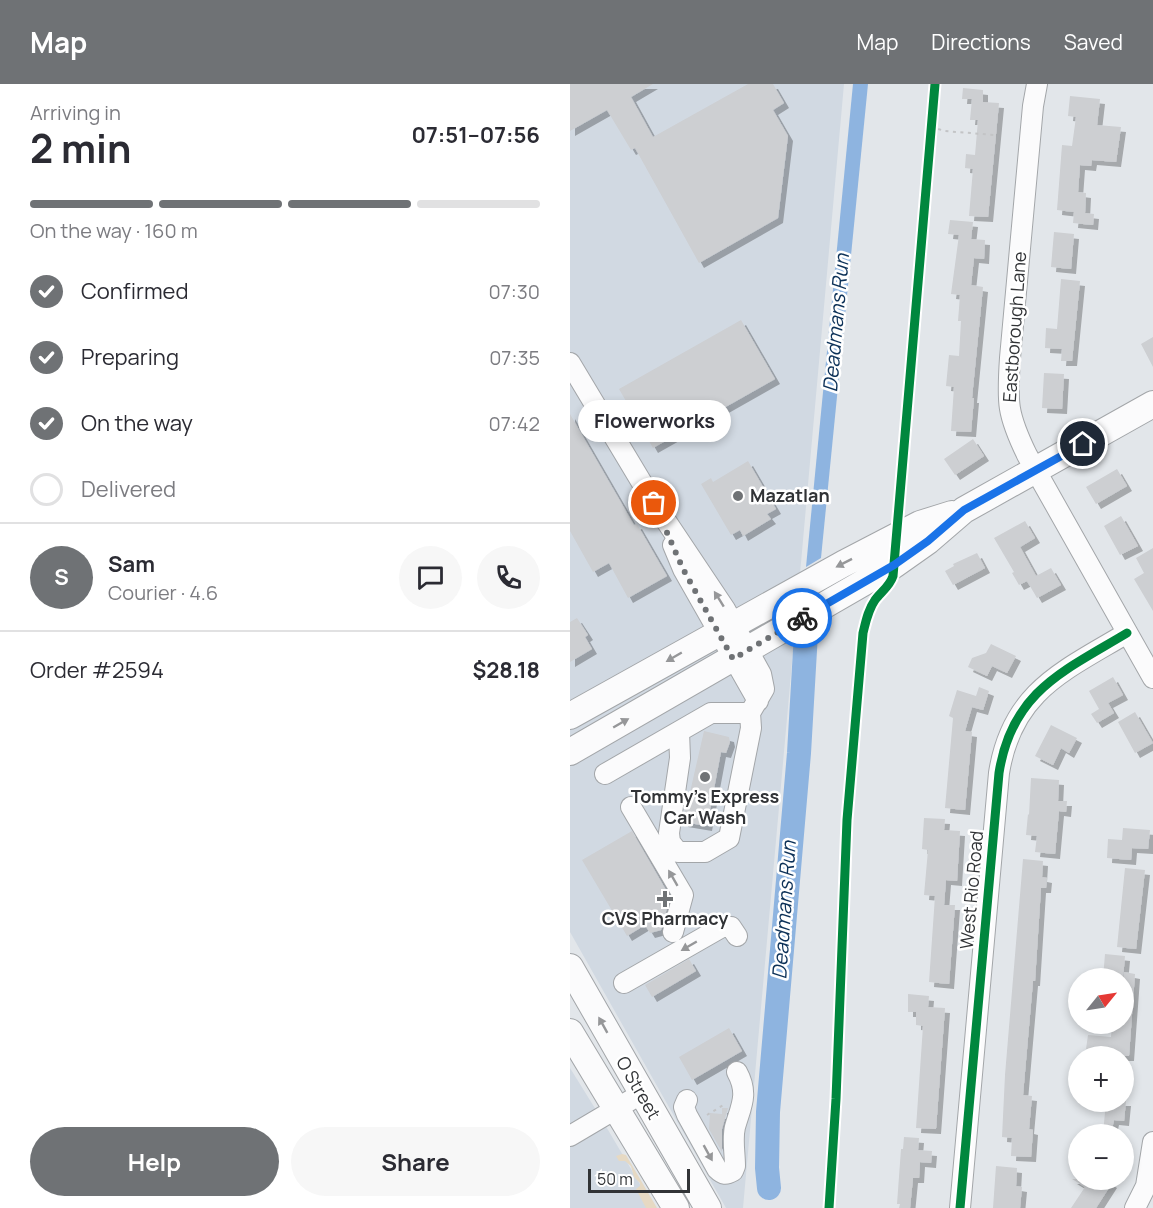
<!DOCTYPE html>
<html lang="en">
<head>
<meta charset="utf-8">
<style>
	body { margin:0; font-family:Manrope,sans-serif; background:#f7f7f7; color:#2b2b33; height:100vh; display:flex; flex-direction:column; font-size:22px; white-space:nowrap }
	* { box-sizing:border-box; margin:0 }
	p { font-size:20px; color:#7c7c81 }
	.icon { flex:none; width:33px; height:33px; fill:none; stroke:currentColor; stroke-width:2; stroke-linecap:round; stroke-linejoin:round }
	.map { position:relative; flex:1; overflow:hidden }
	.details { display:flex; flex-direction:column; background:#fff; width:570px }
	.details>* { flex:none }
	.needle { width:39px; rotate:60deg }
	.fabs { position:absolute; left:498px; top:884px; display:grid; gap:12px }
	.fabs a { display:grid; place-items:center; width:66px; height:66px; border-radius:50%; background:#fff; box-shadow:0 3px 9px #0003; font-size:30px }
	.scale { position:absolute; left:18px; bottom:15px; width:102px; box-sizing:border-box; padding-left:6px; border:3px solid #313336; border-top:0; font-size:16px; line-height:21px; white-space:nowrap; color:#313336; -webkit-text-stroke:4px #fff; paint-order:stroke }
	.pin { position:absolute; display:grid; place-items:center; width:51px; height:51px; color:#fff; margin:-26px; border:3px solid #fff; border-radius:50%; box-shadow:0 2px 6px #0007 }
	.courier { position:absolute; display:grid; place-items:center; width:60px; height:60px; margin:-30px; border:4px solid #1a73e8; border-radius:50%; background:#fff; color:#222; box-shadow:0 2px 8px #0007 }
	.bubble { position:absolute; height:42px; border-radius:21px; background:#fff; box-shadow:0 3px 9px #0003; font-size:20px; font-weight:700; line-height:42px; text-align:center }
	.headline em { font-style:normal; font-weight:700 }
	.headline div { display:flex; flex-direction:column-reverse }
	.headline { display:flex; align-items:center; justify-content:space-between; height:102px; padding:0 30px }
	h1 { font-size:39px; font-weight:700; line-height:45px }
	.bar { display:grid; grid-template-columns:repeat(4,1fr); gap:9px 6px; align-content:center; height:72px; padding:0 30px }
	.bar i { height:8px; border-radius:4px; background:#e1e1e2 }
	.bar .current { background:#6f7275 }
	.bar p { grid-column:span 4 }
	.line { display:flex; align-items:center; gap:15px; padding:0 30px; border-top:2px solid #e1e1e2 }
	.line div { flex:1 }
	.round { display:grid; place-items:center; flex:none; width:63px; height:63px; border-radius:32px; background:#f7f7f7 }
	ol { padding:0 30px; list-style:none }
	li { display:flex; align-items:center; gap:18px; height:66px }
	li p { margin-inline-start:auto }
	li .icon { padding:6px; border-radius:50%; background:#6f7275; color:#fff; stroke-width:4 }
	li:last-child { color:#7c7c81 }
	li i { width:33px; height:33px; border:3px solid #e1e1e2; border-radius:50% }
	.button { display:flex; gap:12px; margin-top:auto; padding:12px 30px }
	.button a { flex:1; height:69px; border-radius:36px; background:#6f7275; color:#fff; font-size:24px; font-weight:700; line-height:69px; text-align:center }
	.button a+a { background:#f7f7f7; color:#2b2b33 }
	header { display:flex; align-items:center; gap:36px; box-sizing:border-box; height:84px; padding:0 30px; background:#6f7275; color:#fff }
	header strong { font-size:28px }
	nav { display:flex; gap:33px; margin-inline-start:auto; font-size:21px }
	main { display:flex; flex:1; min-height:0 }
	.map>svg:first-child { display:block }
	.built { fill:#d1d9e2 }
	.green { fill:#e6d9c3 }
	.water { fill:#8eb4e0 }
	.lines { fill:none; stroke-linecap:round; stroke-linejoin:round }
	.river { stroke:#8eb4e0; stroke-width:24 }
	.building { fill:#cdcfd2; filter:url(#shadow) }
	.minor-casing { stroke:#a3a6a9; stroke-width:22 }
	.major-casing { stroke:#a3a6a9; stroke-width:28 }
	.path { stroke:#c3c4c6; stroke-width:2; stroke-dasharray:3 4.5; stroke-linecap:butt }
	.minor { stroke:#fbfbfc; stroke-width:20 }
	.major { stroke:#fbfbfc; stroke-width:26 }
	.cycleway-casing { stroke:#fff; stroke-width:13 }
	.cycleway { stroke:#00873e; stroke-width:9 }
	.oneway { fill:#969799 }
	.done { stroke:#6f7275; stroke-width:6; stroke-dasharray:0 10.8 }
	.route { stroke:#1a73e8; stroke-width:8 }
	.poi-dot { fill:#6f7275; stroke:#fff; stroke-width:2 }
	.labels { text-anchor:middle; stroke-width:5; stroke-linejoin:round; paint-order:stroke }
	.street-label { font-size:18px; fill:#313336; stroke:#fff }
	.poi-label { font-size:18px; font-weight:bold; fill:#313336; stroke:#fff }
	.water-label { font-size:20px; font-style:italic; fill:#0c3158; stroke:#fff }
</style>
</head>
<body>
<header>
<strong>Map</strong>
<nav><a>Map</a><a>Directions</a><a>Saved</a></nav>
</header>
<main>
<section class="details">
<div class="headline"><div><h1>2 min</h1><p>Arriving in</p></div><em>07:51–07:56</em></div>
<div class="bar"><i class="current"></i><i class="current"></i><i class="current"></i><i></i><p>On the way · 160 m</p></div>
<ol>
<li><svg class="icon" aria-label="check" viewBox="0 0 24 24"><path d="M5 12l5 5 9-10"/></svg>Confirmed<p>07:30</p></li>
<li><svg class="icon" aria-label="check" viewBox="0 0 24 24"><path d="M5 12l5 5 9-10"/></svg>Preparing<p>07:35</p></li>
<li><svg class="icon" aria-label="check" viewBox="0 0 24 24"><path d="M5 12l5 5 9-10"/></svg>On the way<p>07:42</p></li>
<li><i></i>Delivered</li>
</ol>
<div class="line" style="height:108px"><b class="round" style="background:#6f7275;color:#fff">S</b><div><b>Sam</b><p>Courier · 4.6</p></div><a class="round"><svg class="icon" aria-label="chat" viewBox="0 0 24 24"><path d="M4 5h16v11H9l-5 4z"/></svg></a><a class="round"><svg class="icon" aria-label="phone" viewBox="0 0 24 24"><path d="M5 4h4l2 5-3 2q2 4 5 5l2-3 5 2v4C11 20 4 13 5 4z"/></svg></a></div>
<div class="line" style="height:78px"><div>Order #2594</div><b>$28.18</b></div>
<div class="button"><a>Help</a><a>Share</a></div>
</section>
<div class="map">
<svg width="583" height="1124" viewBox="0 0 583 1124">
	<defs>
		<filter id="shadow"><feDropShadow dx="5" dy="5" stdDeviation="0" flood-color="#0004"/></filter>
	</defs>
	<rect width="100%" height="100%" fill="#e2e6ea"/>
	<path class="built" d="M0,0H274L173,1124H156L0,848Z
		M0,984L31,1034L84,1124H0Z"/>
	<path class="green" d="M52,1070L56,1071L87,1124H76L66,1105L70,1102V1099L64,1093L61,1082L55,1077H49L46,1072Z"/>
	<path class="water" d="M283,0H298L251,474L236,483Z"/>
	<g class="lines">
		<path class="river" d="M199,1104L197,1084L198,1028L229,669L236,549"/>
	</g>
	<path class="building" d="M0,0H83L61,13L83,53L178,0H203L214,19L203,26L218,52L208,134L129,179L65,64L61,66L37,26L0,47Z
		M393,4L413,6V18L429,19L418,133L399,132L403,85L395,84L396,70L405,71L408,36H400L402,15H392Z
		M500,12L530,15L527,41L551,43L546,78L522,76L521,82L510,81L508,108L516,109L515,129L524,130L523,141L503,139L504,128L487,126L492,61L502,62L506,33L498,32Z
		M380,136L403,138L401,155L415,156L414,175L404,174L401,201L413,203L402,314H404L401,348L381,347L384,303L376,302L379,271L389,272L391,237H388L390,211L381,210L389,151L378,150Z
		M484,148L504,150L501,185L481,183Z
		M491,195L510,197L502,277H491L492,265L475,264L476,244L487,245Z
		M171,236L205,295L83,364L49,305Z
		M583,253V283L571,260Z
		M474,289L494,290L492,325L472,324Z
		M0,330L64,441L67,440L97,492L58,514L39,479L23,488L0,447Z
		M403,355L414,372L385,391L374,375Z
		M178,377L206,425L197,430L201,435L173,452L170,446L161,451L131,400L141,394L143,398Z
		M547,385L557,402L526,420L516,403Z
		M551,432L568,462L550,471L534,442Z
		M455,437L465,454L450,463L466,492L481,484L491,501L467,514L457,497L449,501L442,489L444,488L424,454Z
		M583,464V527L564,495L574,489L566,474Z
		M407,469L415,484L383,501L375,487L384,482L383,480Z
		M7,534L18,551L15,553L22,565L0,578V538Z
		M421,560L446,572L437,589L422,582L417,592L398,583L402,574L416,569Z
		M543,593L553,611L538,619L544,629L527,639L521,630L529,625L519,607Z
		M409,603L419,607L413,626L402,623L395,647L402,648L395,726L375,724L383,634L379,632L387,606L406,612Z
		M565,628L583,659L565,669L548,638Z
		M481,641L507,654L499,669L491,664L483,681L465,672Z
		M134,647L159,653L160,658L156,669L151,668L137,742L113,738L116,717H118Z
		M461,694L489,696L488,717H497L496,728L489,727L485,770L465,768L467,752L456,751L458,730L459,731Z
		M354,734L375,735L374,746L390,747L387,797L376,796L374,821H385L379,900L359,898L365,812L354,811L358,766L352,765Z
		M553,744L580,746L578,765L562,764L561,776L537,774L538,755L552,756Z
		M62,747L100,813L91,846L80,849L75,841L57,852L12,776Z
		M453,775L473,777L472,793L477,794L476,804H471L465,897H463L453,1011L462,1012L459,1045L463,1046L461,1073L441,1072L442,1054L432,1053L435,991Z
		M555,784L575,786L566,865L547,863Z
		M535,870L555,872L553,894H533Z
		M119,875L126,887L82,913L75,901Z
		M554,888L565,890L559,972H530V966L516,965L518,951L541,953L542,939H554Z
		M338,910L359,912L358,923L375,924L366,1045L346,1044L353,942L346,941V928H338Z
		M159,944L172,967L122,996L109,973Z
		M536,1017H556L554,1037L544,1036L541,1050H533Z
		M152,1024H158L152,1045V1068L139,1045L140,1029L152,1030Z
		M334,1053L349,1054L348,1066L362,1067L361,1079L350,1078L349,1094H343L340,1124H329L330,1120H327L331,1065H333Z
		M426,1082L447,1084L446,1102L452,1103L450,1124H423Z
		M502,1095H536L542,1099L526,1124H501L515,1103Z"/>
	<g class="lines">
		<g class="minor-casing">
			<path id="minor" d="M467,0L463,22L440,274C437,319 437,330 457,371L583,594
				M0,279L84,419L155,525L191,590L194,605L180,629H141L35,690
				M103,461L113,485L188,617
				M109,648L110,674L99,749L100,758L108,768H135L159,754L181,644L180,629
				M61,723L113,811L103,848
				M54,899L152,843H161L167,852
				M117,1016L114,1023L117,1031L147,1085C153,1091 156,1091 163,1087L165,1082C165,1069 162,1055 165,1043C171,1022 179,1010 167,988
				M0,1052L71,1010
				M390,1124L429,689C442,607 494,587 557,549
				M565,1124L576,1102L583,1058"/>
		</g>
		<g class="major-casing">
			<path id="major" d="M0,632L273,480L350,440L382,430
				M0,668L324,481L358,457L394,426L583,320
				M0,883L138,1124
				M0,948L106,1124"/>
		</g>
		<path class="path" d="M361,43L375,47L424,51
			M137,1031L155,1020"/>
		<use href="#minor" class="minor"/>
		<use href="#major" class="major"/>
		<g class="cycleway-casing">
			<path id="cycleway" d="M259,1124L266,1015L277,736L293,549C296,537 298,526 305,516C311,508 320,502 323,492L365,0
				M390,1124L429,689C442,607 494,587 557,549"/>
		</g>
		<use href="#cycleway" class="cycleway"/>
	</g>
	<defs><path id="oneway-solid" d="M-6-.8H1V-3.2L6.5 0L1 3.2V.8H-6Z" transform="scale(1.5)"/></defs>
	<g class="oneway">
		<use href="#oneway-solid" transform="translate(274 479) rotate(153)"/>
		<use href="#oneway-solid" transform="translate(149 515) rotate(-122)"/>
		<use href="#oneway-solid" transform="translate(104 573) rotate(150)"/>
		<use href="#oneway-solid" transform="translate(51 639) rotate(-30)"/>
		<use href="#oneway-solid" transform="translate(103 794) rotate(-120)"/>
		<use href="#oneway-solid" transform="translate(119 862) rotate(150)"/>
		<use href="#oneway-solid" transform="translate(33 941) rotate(-119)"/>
		<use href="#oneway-solid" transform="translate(138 1069) rotate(61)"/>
	</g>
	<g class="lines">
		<path class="done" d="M84,419L113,485L163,575L232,534"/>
		<path class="route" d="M232,534L324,481L358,457L394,426L513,360"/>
	</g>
	<g class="poi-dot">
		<circle cx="168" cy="412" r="6"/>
		<circle cx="135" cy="693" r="6"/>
		<path d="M92 806h6v6h6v6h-6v6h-6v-6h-6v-6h6z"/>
	</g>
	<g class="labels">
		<g class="street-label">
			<text transform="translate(445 243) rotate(-86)" y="6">Eastborough Lane</text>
			<text transform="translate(402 806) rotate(-85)" y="6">West Rio Road</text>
			<text transform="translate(68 1004) rotate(60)" y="6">O Street</text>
		</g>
		<g class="poi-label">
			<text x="180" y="418" text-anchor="start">Mazatlan</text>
			<text x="135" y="719">Tommy's Express<tspan x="135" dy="21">Car Wash</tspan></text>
			<text x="95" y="841">CVS Pharmacy</text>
		</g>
		<g class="water-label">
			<text transform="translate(266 239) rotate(-85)" y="7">Deadmans Run</text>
			<text transform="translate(214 826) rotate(-86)" y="7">Deadmans Run</text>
		</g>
	</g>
</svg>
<div class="fabs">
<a><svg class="needle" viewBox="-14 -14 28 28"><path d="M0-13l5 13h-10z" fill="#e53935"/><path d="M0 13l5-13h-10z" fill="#7c7c81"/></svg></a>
<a>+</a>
<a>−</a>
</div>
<div class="scale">50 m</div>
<div class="pin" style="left:84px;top:419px;background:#ea580c"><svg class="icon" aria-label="bag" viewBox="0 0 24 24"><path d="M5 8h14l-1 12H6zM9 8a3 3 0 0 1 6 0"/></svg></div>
<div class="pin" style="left:513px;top:360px;background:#1f2937"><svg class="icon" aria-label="home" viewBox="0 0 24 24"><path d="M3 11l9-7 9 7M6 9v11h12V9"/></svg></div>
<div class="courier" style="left:232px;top:534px"><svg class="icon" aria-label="bike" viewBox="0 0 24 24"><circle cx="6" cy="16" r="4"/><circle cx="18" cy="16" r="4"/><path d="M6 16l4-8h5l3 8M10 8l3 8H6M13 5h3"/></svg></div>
<div class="bubble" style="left:8px;top:316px;width:153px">Flowerworks</div>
</div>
</main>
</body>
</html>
